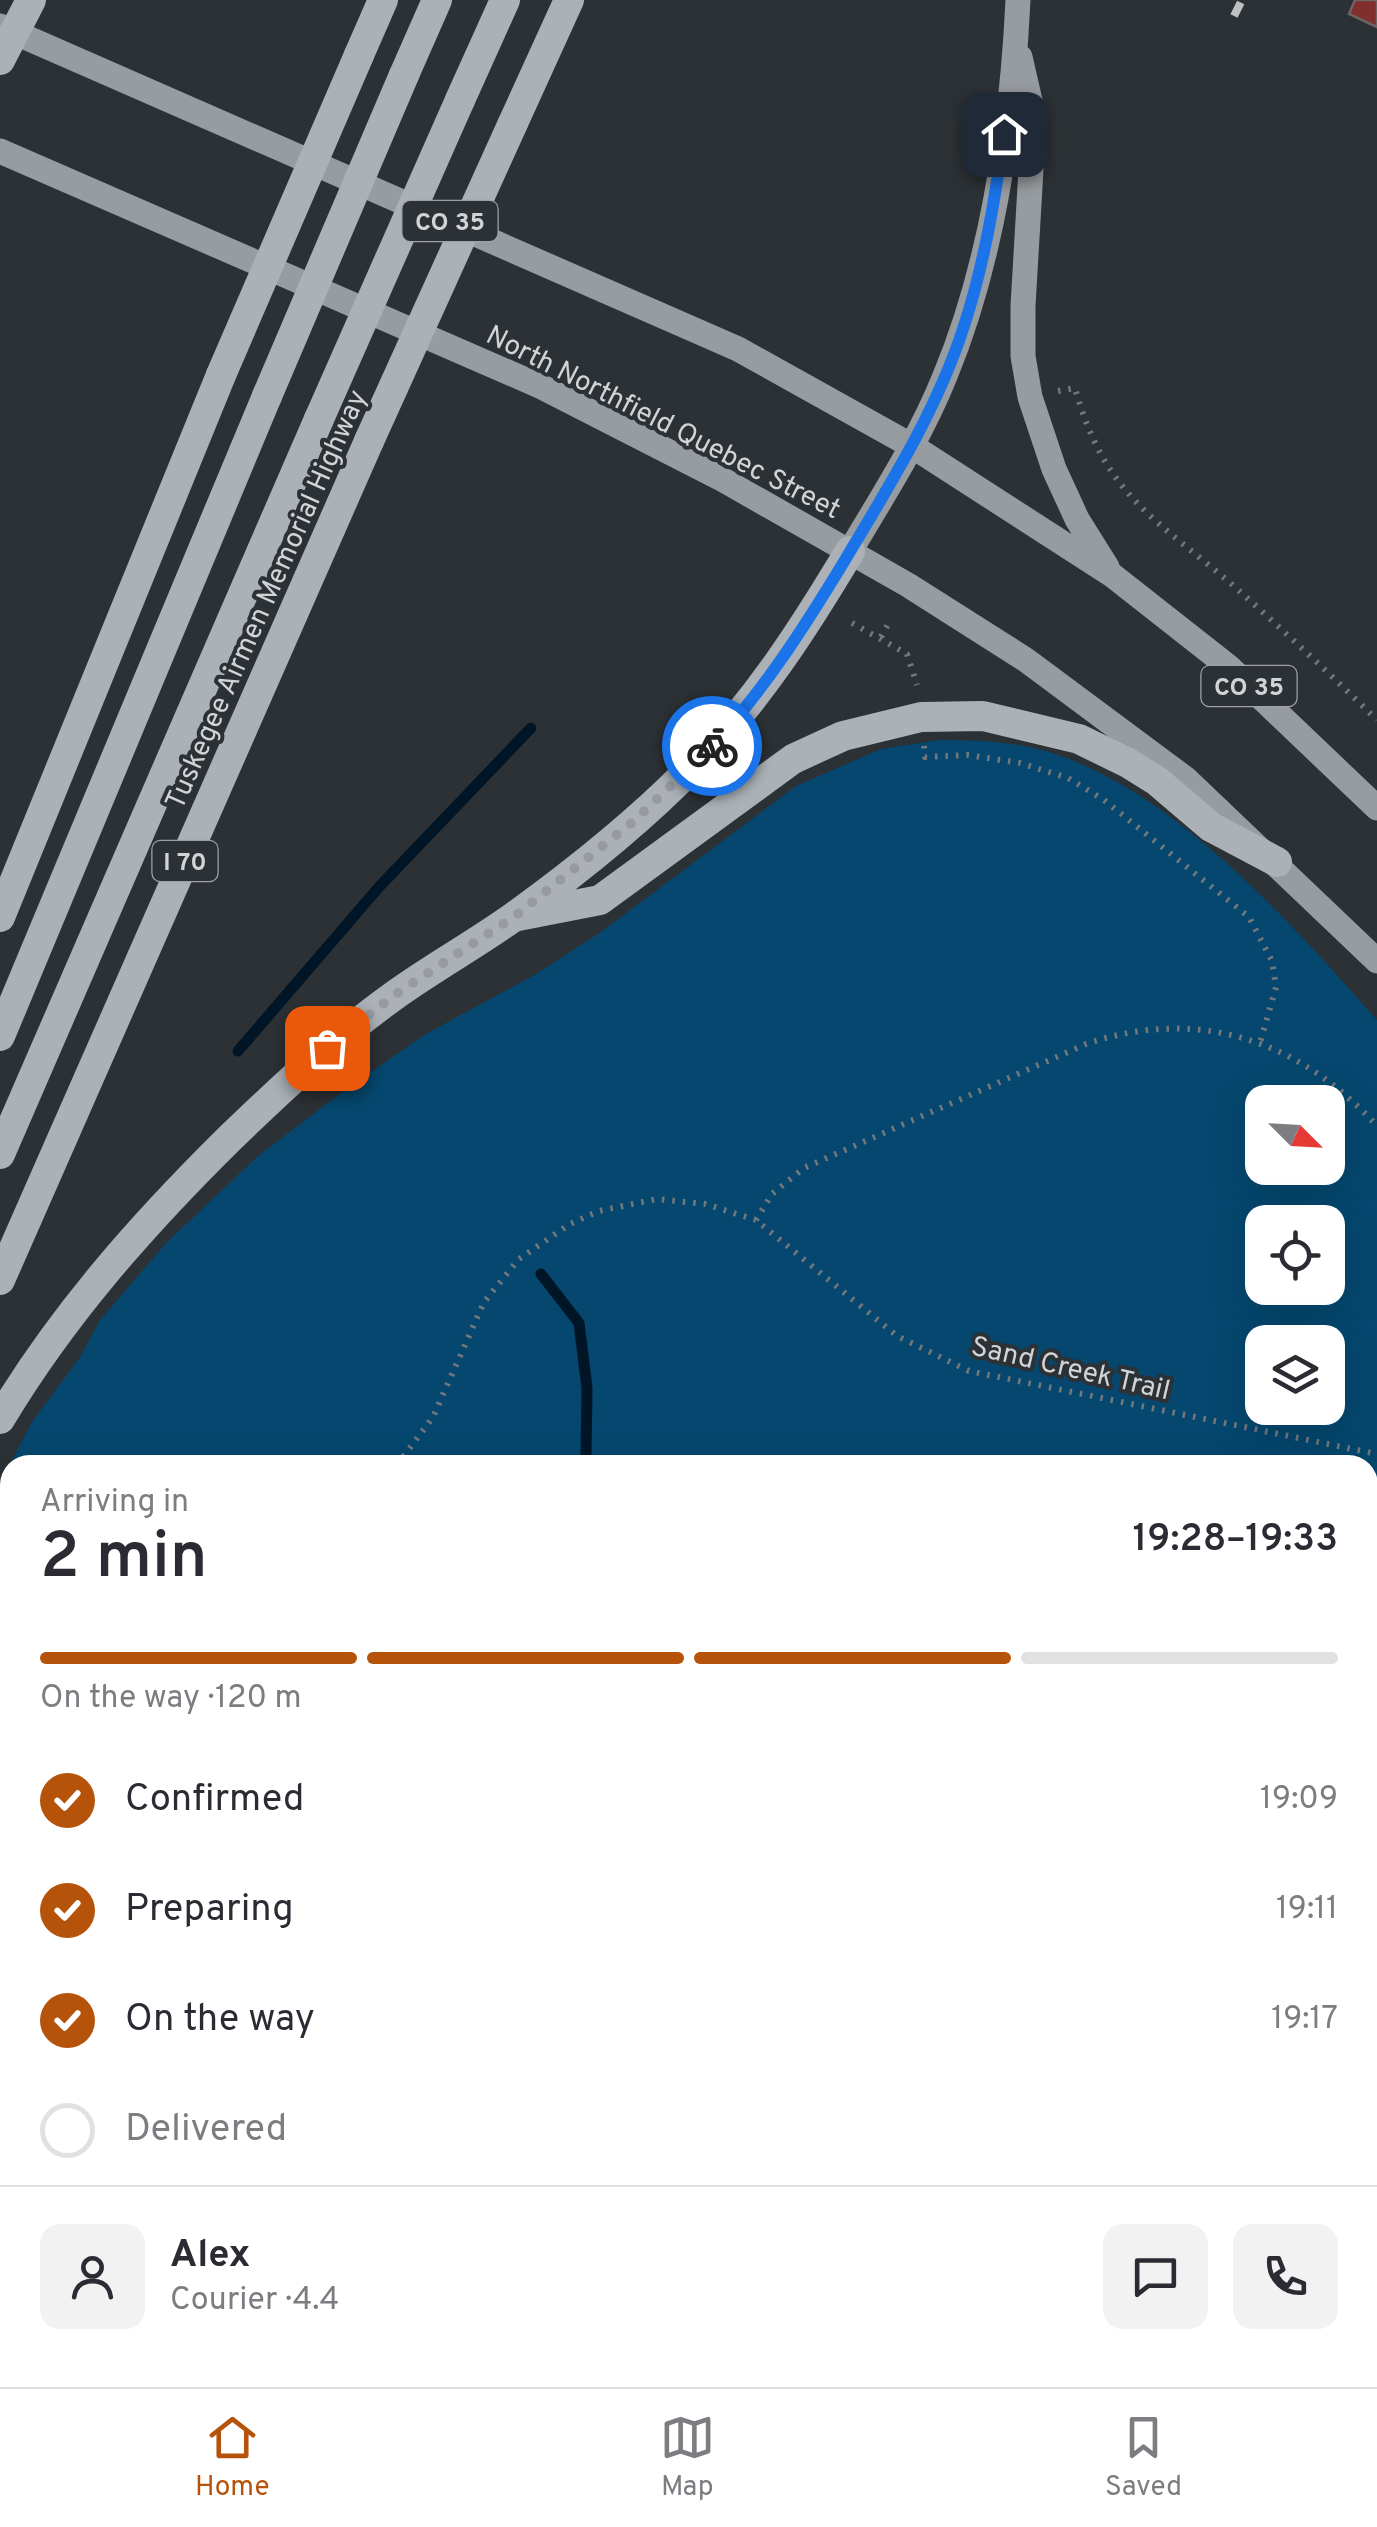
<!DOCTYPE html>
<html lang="en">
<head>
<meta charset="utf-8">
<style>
	body { margin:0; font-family:Overpass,sans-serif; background:#f2f2f3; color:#2b2b33; height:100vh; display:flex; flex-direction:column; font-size:38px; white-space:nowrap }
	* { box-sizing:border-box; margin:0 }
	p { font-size:32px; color:#7c7c81 }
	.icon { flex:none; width:55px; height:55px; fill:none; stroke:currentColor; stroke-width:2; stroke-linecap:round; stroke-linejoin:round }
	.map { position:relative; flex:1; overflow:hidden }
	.details { position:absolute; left:0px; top:1455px; width:1378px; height:932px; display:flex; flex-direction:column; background:#fff; border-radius:30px 30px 0 0; box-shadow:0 10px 40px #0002 }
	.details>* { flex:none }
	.needle { width:65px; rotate:114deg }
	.fabs { position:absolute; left:1245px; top:1085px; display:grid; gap:20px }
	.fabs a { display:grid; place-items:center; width:100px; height:100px; border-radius:20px; background:#fff; box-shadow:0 10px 40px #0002; font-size:50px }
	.pin { position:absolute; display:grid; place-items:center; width:85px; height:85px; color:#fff; margin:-42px; border-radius:20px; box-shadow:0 5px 15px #0006 }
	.courier { position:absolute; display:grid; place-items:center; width:100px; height:100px; margin:-50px; border:8px solid #1a73e8; border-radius:50%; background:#fff; color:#222; box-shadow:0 2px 12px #0007 }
	.headline em { font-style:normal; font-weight:600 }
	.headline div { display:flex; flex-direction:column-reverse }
	.headline { display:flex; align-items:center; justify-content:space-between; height:170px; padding:0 40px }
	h1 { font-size:65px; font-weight:600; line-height:75px }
	.bar { display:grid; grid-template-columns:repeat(4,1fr); gap:15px 10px; align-content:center; height:120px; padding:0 40px }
	.bar i { height:12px; border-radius:8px; background:#e1e1e2 }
	.bar .on { background:#b45309 }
	.bar p { grid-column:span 4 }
	.line { display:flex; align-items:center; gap:25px; padding:0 40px; border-top:2px solid #e1e1e2 }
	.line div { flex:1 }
	.round { display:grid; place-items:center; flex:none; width:105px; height:105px; border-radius:20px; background:#f2f2f3 }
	ol { padding:0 40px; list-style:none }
	li { display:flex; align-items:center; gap:30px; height:110px }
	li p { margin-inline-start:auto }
	li .icon { padding:10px; border-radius:50%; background:#b45309; color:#fff; stroke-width:4 }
	li:last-child { color:#7c7c81 }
	li i { width:55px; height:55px; border:5px solid #e1e1e2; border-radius:50% }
	.tabs { display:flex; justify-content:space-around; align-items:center; height:140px; border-top:2px solid #e1e1e2; background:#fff; font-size:28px; color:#7c7c81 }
	.tabs a { display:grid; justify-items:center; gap:5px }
	.tabs .on { color:#b45309 }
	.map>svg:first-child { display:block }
	.green { fill:#05476e; fill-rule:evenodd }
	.water { fill:#001627 }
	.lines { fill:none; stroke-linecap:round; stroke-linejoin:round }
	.stream { stroke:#001627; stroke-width:11 }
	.building { fill:#812e2d; stroke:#6c6564; stroke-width:2.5 }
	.path { stroke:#73787b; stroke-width:6; stroke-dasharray:2.5 8; stroke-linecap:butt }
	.primary { stroke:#979ca0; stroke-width:25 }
	.highway { stroke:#abb1b6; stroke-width:30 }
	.rail { stroke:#bcc0c3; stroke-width:8; stroke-dasharray:15 8; stroke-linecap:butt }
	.highway-bridge { stroke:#abb1b6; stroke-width:30 }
	.done { stroke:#979b9e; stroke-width:10; stroke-dasharray:0 18 }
	.route { stroke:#1a73e8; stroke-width:12 }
	.labels { text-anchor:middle; stroke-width:8; stroke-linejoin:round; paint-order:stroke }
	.shield { fill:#2c3135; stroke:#a0a3a6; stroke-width:2.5 }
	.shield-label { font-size:25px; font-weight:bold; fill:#d1d4d7 }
	.street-label { font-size:28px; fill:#d1d4d7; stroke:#2c3135 }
</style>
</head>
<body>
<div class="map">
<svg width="1377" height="2387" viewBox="0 0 1377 2387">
	<rect width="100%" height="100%" fill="#2c3135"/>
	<path class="green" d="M939,740C973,740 1005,741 1038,749C1167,782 1291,923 1377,1020V1706L1368,1708V1465H10V1689L0,1704V1483L32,1422L80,1357L100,1320L167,1242L258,1156L337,1096L424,1035L536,974L601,932L796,786L881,749ZM1262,1102H1328V1168H1262ZM1262,1222H1328V1288H1262ZM1262,1342H1328V1408H1262Z"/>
	<path class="water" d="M10,1689V1982L0,1981V1704Z
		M1377,1706V1848L1368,1850V1708Z"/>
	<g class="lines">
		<path class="stream" d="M238,1051L379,887L531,728
			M541,1274L579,1323L587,1388L586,1456L592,1465
			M1368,1583L1377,1585"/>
	</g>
	<path class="building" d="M1355,0H1377V27L1349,14Z"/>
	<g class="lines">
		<path class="path" d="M1058,391L1075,388C1105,497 1157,519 1236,588C1284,631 1331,675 1377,720
			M852,623L907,654L917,685
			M881,637L891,619
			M924,746L925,757L968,755L1020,763L1068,778L1104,800L1249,917L1272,961L1276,987L1260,1043
			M756,1220L772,1194L804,1168L1086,1044C1198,1006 1299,1040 1377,1126
			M397,1465L433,1417L484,1302L519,1259L570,1224L599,1211L657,1199L705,1204L756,1220L897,1336L969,1371L1377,1454
			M0,1597L10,1590"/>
		<path class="primary" d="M0,26L738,349L912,446L1112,575L1229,667L1377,808
			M1020,57L1034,118L1023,306V356L1030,397L1054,469L1077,519L1107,567
			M0,151L542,387L720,478L908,585L1026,660L1186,779L1377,961
			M850,551C884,494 920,438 945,376C993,260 1012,125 1018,0"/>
		<path class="highway" d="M359,55L383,0
			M0,60L31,0
			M404,75L437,0
			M460,100L505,0
			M513,123L569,0
			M518,916L600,900L793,759L843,736L921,717L983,716L1079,739L1128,763L1157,781L1211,827L1277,862
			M0,917L221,375
			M0,1036L267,396
			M0,1154L319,419
			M0,1280L369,441
			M0,1419C63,1314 142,1225 229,1139C282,1088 335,1038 395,995C434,967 476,944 515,916C577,871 641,820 694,765C757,701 804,628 850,551
			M1368,2146L1377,2148
			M700,2378V2387"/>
		<path class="rail" d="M1234,16L1242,0"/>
		<path class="highway-bridge" d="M221,375L359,55
			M267,396L404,75
			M319,419L460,100
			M369,441L513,123"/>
	</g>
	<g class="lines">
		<path class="done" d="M327,1048L393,996L515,916L634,821L712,746"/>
		<path class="route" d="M712,746C765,689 805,626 845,560C889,486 936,412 963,329C984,266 995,199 1004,134"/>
	</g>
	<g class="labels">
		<g class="shield">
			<rect x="402.5" y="201" width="95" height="40" rx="8"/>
			<rect x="1201.5" y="666" width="95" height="40" rx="8"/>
			<rect x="152.5" y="841" width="65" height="40" rx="8"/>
		</g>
		<g class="shield-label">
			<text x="450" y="230">CO 35</text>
			<text x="1249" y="695">CO 35</text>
			<text x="185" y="870">I 70</text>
		</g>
		<g class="street-label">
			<text transform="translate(664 421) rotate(27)" y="10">North Northfield Quebec Street</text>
			<text transform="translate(265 599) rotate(-66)" y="10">Tuskegee Airmen Memorial Highway</text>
			<text transform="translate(1071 1367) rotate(13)" y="10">Sand Creek Trail</text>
		</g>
	</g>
</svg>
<div class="fabs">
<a><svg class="needle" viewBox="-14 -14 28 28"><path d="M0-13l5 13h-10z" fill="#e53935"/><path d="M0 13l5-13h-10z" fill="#7c7c81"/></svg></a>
<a><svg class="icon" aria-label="locate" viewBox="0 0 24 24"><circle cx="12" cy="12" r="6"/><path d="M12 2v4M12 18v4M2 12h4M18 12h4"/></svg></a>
<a><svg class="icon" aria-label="layers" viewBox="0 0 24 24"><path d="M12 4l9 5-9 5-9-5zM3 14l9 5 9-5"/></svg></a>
</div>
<div class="pin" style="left:327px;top:1048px;background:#ea580c"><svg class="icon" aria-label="bag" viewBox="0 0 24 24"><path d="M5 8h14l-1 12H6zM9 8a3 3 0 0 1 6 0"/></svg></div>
<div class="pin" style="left:1004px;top:134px;background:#1f2937"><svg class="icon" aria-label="home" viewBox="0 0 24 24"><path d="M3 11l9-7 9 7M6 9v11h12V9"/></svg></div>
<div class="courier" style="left:712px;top:746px"><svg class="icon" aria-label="bike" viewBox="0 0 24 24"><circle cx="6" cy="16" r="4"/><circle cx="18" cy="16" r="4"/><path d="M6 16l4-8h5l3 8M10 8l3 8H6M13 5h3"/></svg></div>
<section class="details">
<div class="headline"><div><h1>2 min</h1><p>Arriving in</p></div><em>19:28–19:33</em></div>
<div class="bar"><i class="on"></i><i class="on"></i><i class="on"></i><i></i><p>On the way · 120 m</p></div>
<ol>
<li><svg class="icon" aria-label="check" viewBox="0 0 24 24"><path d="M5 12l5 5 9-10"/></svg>Confirmed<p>19:09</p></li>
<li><svg class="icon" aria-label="check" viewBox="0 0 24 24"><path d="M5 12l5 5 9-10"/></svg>Preparing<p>19:11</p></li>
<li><svg class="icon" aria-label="check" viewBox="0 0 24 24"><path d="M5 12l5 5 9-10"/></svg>On the way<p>19:17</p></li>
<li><i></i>Delivered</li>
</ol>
<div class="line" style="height:180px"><a class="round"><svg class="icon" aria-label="person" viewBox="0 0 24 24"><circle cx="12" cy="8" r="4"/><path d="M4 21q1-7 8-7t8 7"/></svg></a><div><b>Alex</b><p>Courier · 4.4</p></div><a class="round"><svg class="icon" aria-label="chat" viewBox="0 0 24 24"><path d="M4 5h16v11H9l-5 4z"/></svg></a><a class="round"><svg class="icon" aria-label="phone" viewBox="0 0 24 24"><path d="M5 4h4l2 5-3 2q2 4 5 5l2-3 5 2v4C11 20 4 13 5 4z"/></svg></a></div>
</section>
</div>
<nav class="tabs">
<a class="on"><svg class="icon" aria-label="home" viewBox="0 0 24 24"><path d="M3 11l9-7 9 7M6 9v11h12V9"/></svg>Home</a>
<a><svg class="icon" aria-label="map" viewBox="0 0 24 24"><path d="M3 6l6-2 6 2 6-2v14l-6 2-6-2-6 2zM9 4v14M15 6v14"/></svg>Map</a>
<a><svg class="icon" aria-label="saved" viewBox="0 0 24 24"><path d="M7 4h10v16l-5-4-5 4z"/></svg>Saved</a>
</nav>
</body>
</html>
